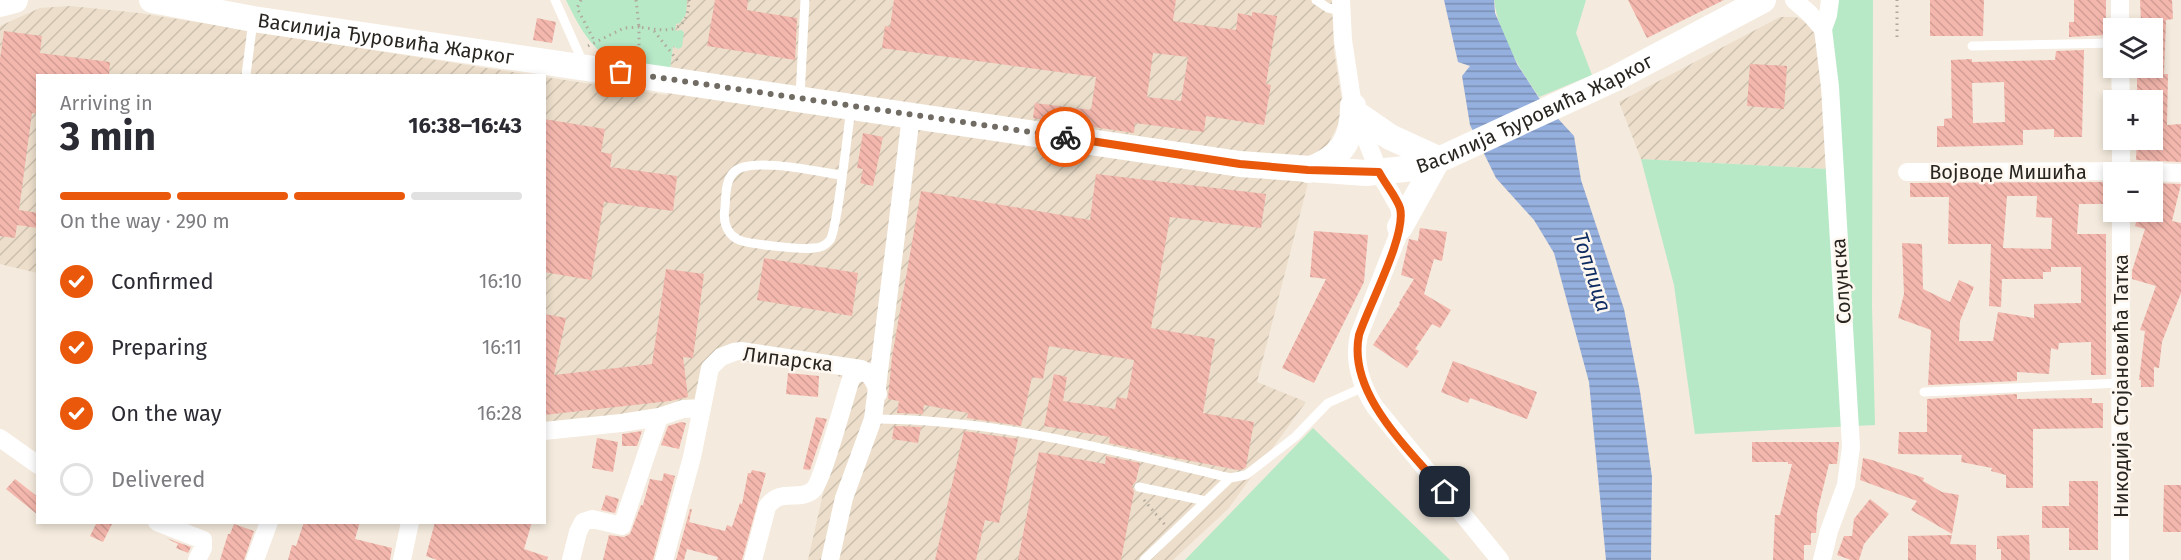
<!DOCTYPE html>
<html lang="en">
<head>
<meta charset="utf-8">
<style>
	body { margin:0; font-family:"Fira Sans",sans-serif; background:#f7f7f7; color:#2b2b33; height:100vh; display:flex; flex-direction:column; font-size:22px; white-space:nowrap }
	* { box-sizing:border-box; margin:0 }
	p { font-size:20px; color:#7c7c81 }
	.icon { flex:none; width:33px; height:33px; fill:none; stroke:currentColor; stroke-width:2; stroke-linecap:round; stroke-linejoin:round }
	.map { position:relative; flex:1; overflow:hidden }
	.drawer { position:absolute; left:36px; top:74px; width:510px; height:450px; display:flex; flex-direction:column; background:#fff; border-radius:0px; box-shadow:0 3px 9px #0003 }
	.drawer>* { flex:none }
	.fabs { position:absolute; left:2103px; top:18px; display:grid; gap:12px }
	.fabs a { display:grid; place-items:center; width:60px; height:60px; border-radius:0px; background:#fff; box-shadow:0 3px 9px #0003; font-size:30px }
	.pin { position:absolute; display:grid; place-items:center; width:51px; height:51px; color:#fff; margin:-26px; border-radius:12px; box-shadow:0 3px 9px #0006 }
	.courier { position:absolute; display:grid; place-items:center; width:60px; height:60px; margin:-30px; border:4px solid #ea580c; border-radius:50%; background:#fff; color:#222; box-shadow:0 2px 8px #0007 }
	.overview em { font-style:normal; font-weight:700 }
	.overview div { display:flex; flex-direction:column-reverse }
	.overview { display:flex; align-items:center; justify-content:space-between; height:102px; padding:0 24px }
	h1 { font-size:39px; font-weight:700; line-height:45px }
	.bar { display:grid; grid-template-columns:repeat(4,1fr); gap:9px 6px; align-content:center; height:72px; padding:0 24px }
	.bar i { height:8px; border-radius:4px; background:#e1e1e2 }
	.bar .on { background:#ea580c }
	.bar p { grid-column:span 4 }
	ol { padding:0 24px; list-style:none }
	li { display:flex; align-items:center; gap:18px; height:66px }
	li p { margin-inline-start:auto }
	li .icon { padding:6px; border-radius:50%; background:#ea580c; color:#fff; stroke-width:4 }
	li:last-child { color:#7c7c81 }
	li i { width:33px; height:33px; border:3px solid #e1e1e2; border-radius:50% }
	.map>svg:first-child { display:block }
	.industrial { fill:url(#industrial-furrows) }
	.green { fill:#b7e9c7 }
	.water { fill:url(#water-rules) }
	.building { fill:url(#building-back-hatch); fill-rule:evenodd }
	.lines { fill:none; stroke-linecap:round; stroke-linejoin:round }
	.path { stroke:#afa89d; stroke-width:3; stroke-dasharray:1.5 4.5; stroke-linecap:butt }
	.lane { stroke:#fff; stroke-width:9 }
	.street { stroke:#fff; stroke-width:18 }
	.secondary { stroke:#fff; stroke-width:26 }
	.done { stroke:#706b63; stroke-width:6; stroke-dasharray:0 10.8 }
	.route { stroke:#ea580c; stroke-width:8 }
	.labels { text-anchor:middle; stroke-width:5; stroke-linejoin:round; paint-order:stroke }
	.street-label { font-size:20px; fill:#292621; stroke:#fef8f0 }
	.water-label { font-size:21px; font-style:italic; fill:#102d63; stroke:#fef8f0 }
</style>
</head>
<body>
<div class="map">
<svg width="2181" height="560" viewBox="0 0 2181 560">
	<defs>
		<pattern id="industrial-furrows" width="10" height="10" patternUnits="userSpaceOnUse" patternTransform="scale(1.5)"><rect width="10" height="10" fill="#ecdeca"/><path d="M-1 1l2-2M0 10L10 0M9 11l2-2" fill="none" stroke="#cabead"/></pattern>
		<pattern id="water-rules" width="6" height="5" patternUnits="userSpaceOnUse" patternTransform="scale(1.5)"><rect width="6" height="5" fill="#95afde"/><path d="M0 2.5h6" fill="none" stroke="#7a8eb4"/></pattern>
		<pattern id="building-back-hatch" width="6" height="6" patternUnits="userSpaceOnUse" patternTransform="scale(1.5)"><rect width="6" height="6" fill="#f4b7ad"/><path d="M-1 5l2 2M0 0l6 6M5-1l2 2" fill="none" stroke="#d19d95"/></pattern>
	</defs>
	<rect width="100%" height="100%" fill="#f4eadd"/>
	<path class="industrial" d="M679,0H1332L1334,51L1344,114L1309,179L1257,382L1306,402L1228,509L1173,560H808L848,383L824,366L736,361L708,364L699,396L680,417L545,434L544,77L667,95Z
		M70,6L139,13L531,75H38L37,273L0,264V26L40,8Z
		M1780,17H1796L1812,25L1819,44L1827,169L1641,159L1619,102Z"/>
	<path class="green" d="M566,0H687L686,14L680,23L676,24L675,31L681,30L684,32L682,47L678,49L673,46L670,71C607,64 594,58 566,0Z
		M1494,0H1586L1576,33L1592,75L1539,97C1519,68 1499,36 1494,0Z
		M1835,0H1873L1872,307L1875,425L1695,434L1674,285L1641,159L1827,169L1832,28Z
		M1313,428L1450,560H1185Z"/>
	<path class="water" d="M1444,0H1494L1495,13L1517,64L1539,98L1574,136L1581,180L1624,309L1640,391L1652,477L1651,560H1606L1589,382L1554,253L1534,220L1496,178L1470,125L1462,76L1470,66L1458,62Z"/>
	<path class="building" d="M715,0H748L747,10L797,18L795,60L707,46Z
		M894,0H1176L1173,21L1236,30L1238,13L1252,16V12L1277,16L1266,84L1271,85L1264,125L1206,116L1204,132L1135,123L1134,133L1033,118L1035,103L1091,110L1096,77L882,48L885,26L890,27ZM1153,53L1188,57L1181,101L1147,97Z
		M1628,0H1724L1647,38Z
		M1930,0H1984L1983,36H1930Z
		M2074,0H2106V35L2069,37V22H2074Z
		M2140,0H2172L2173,19L2166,20L2164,74H2168L2167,125L2181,124V162L2136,160L2137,140H2152V100H2137V74H2152V20L2141,21Z
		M537,18L556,22L552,43L533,40Z
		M4,31L42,36L40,53L110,62L109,75H38V114L32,113L19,210L38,213V228L17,225L15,238L0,236V59Z
		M2084,50L2082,137H2054V129L2023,130V145L1937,147V126H1944V119L1952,118L1951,60L1972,59V62L2055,60L2056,51ZM2004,82L2005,122L1973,123L1972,83Z
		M1750,64L1787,66L1784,109L1747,106Z
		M544,119L605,129L601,152L612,154L610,167L677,176L673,211L604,202L591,280L544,272Z
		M863,133L883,137L873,186L860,183L863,169L857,168Z
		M1096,174L1266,194L1261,228L1170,217L1151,328L1215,339L1203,413L1254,422L1246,467L1243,469L1238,470L1176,458L1109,443L1110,437L1044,426L1054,374L1067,377L1063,401L1115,409L1117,397L1127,399L1134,360L1049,346L1043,379L1032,377L1021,426L967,418L968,413L924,405L923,414L897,413L899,401L888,399L892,357L921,191L1090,220Z
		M2106,182L2105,204H2079L2077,234H2106V375H2091V342L2059,343L2058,350L2051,348L2049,374L2017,372V381L1928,385L1931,330L1898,318L1904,294L1902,243L1922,244L1923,289L1950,302L1959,280L1974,287L1960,321L1959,341H1993L1998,312L2034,318V304L2081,303V267H2051V272H2043V279H2002L2001,307L1989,306L1991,244H1948L1949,197H1910V183ZM2007,196H2037L2036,217L2052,218L2051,249L2003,248Z
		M2152,183L2181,184L2172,221L2181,223V293L2162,342L2159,368L2154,367V387H2141V380H2139L2145,331L2140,330L2156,286L2132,279V271L2145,229L2135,226L2139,212H2152Z
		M1420,228L1447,232L1442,261L1434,259L1424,294L1451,310L1440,328L1432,324L1415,349L1419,351L1407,368L1373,345L1400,304L1399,303L1414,279L1401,275L1409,239L1418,241Z
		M1314,231L1368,235L1364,282L1314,383L1282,368L1326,279L1310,277Z
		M764,258L858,273L852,316L757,300Z
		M666,269L704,274L693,358L683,357L688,397L670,401L544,415V314L566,318L554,375L652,364Z
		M1453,361L1537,392L1527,419L1470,398L1468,403L1441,392Z
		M788,373L819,376L818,397L786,394Z
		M2017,394V399L2092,398V403H2103V428L2033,429V488H2006V475L1991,471L1992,468L1961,462L1962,455L1898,454L1899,432H1927V399Z
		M816,417L827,419L810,470L803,469Z
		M681,422L686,423L679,449L661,445L668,426Z
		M894,426L921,427L918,443L892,439Z
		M642,431L637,446H622V434Z
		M964,431L1018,439L999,523L985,520L976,560H935Z
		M597,438L618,442L613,472L592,468Z
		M1752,442H1839L1837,464H1829L1817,513L1816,533H1811V545H1804V560H1773L1775,515H1780L1792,464H1788V462H1752Z
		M1039,452L1105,464L1106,456L1140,463L1136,481L1132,486L1134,492L1121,560H1018Z
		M1863,458L1872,460L1924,478L1923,481L1942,492L1959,495L1952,534L1911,510L1917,501L1860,480Z
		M752,470L766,473L742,560H717L718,557L687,549L684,560H676L690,509H692L689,522L725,531L727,525L732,527L740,503L742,504L748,473H751Z
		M664,473L675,476L653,560H603L609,535L624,537L630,534L641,505H643L650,479L662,481Z
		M15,479L38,497V515L6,489Z
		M2069,481H2098V550H2069V528H2042V506H2069Z
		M2164,485H2181V532H2163Z
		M606,495L619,499L615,513L601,510Z
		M1870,499L1889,514L1864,544L1859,560H1851L1837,555L1844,536H1852L1854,519Z
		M97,522H113L103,542L90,536Z
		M304,522H360L355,539L392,548L390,560H288L292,545L296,546Z
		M435,522H532L524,549L548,557L547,560H437L426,556Z
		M234,524L254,531L244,560H220L228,534H230Z
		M1952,535L1950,544L1976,545V560H1908V536Z
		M2029,535L2030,560H2001V549H1997V536Z
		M166,538L191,547L188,553L176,548L178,544Z"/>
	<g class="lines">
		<path class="path" d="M581,0L577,8L595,42
			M636,0L639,27C666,31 688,36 689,0
			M654,31L678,61
			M1897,37V0
			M588,46L624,28L639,27V55
			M1144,500L1165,525"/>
		<path class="lane" d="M555,0L584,65
			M1316,0L1328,8L1342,11
			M1972,46L2114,43
			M246,75L253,21
			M800,97L805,0
			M841,175C819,172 750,156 734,172C725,181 726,196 725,207C723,219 725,232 737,239C745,244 803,250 814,248C820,248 826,245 830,240C837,231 848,128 851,109
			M1924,392L2121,383
			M873,419C994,419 1113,450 1230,478L1246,475L1295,437L1328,403L1364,387
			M1139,487L1206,501
			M1144,560L1230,478"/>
		<path class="street" d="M1341,0L1343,40L1353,106L1379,172L1399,207L1401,218L1397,238L1359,335C1353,360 1361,385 1375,407L1500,560
			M1794,0L1809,13L1823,29
			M2120,0V28
			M2120,68L2121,100
			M2121,140V172
			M1907,172L2121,171L2181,173
			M544,431L621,423L659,417L683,409L702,408L710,368L721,357L734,352L741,351L861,369C872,374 876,383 878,394
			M0,438L38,465
			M157,522L203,540V548L197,560
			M255,560L269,522
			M402,560L410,522
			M571,560L578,532L583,522L592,519L622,526L659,417
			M664,560L692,457L702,408
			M753,560L767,507C780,487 800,502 813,490C822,483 845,396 851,379L854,375L866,371
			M830,560L844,498L873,419L911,116
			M1822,560L1829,531L1846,485L1851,447L1830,87L1823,29L1828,15L1830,0
			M2120,560L2121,212"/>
		<g class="secondary">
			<path id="s1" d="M152,0L253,19L1240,164L1366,173L1414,168L1445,157L1616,78L1763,0"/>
			<path d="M0,4L15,0"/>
			<path d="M1358,115L1390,137L1438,159L1400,227"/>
			<path d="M1308,170C1341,158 1353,141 1353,106"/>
		</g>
	</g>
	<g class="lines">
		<path class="done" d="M621,72L1065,137"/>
		<path class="route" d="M1065,137L1240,164L1308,170L1379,172C1385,184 1396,196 1400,208C1407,235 1368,307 1359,335C1347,394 1410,450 1445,492"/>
	</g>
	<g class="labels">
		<g class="street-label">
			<text dy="7" stroke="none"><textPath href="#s1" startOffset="237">Василија Ђуровића Жарког</textPath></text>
			<text dy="7" stroke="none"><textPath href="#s1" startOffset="1407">Василија Ђуровића Жарког</textPath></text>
			<text x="2008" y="179">Војводе Мишића</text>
			<text transform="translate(1841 281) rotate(-94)" y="7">Солунска</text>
			<text transform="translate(788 359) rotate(7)" y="7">Липарска</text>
			<text transform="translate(2121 386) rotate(-90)" y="7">Никодија Стојановића Татка</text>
		</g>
		<g class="water-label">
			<text transform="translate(1592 272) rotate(72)" y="7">Топлица</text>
		</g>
	</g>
</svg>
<div class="fabs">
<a><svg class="icon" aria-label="layers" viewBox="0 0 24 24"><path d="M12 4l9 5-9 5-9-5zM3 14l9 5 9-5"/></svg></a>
<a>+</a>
<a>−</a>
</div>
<div class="pin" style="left:621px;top:72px;background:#ea580c"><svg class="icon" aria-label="bag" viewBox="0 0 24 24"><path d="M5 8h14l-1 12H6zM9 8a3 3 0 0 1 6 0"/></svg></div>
<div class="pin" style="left:1445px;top:492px;background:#1f2937"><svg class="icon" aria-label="home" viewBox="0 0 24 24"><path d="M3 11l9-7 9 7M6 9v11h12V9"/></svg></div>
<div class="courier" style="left:1065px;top:137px"><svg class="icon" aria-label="bike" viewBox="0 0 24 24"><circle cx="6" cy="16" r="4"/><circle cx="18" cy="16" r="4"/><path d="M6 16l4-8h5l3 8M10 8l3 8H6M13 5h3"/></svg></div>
<section class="drawer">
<div class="overview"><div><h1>3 min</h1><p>Arriving in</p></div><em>16:38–16:43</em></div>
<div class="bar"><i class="on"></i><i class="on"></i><i class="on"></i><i></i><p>On the way · 290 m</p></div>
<ol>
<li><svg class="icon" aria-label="check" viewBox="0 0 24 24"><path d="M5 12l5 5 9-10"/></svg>Confirmed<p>16:10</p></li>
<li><svg class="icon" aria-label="check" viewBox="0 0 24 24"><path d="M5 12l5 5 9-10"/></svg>Preparing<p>16:11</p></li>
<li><svg class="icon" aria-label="check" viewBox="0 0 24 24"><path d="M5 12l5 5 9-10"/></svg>On the way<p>16:28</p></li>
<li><i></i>Delivered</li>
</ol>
</section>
</div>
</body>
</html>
